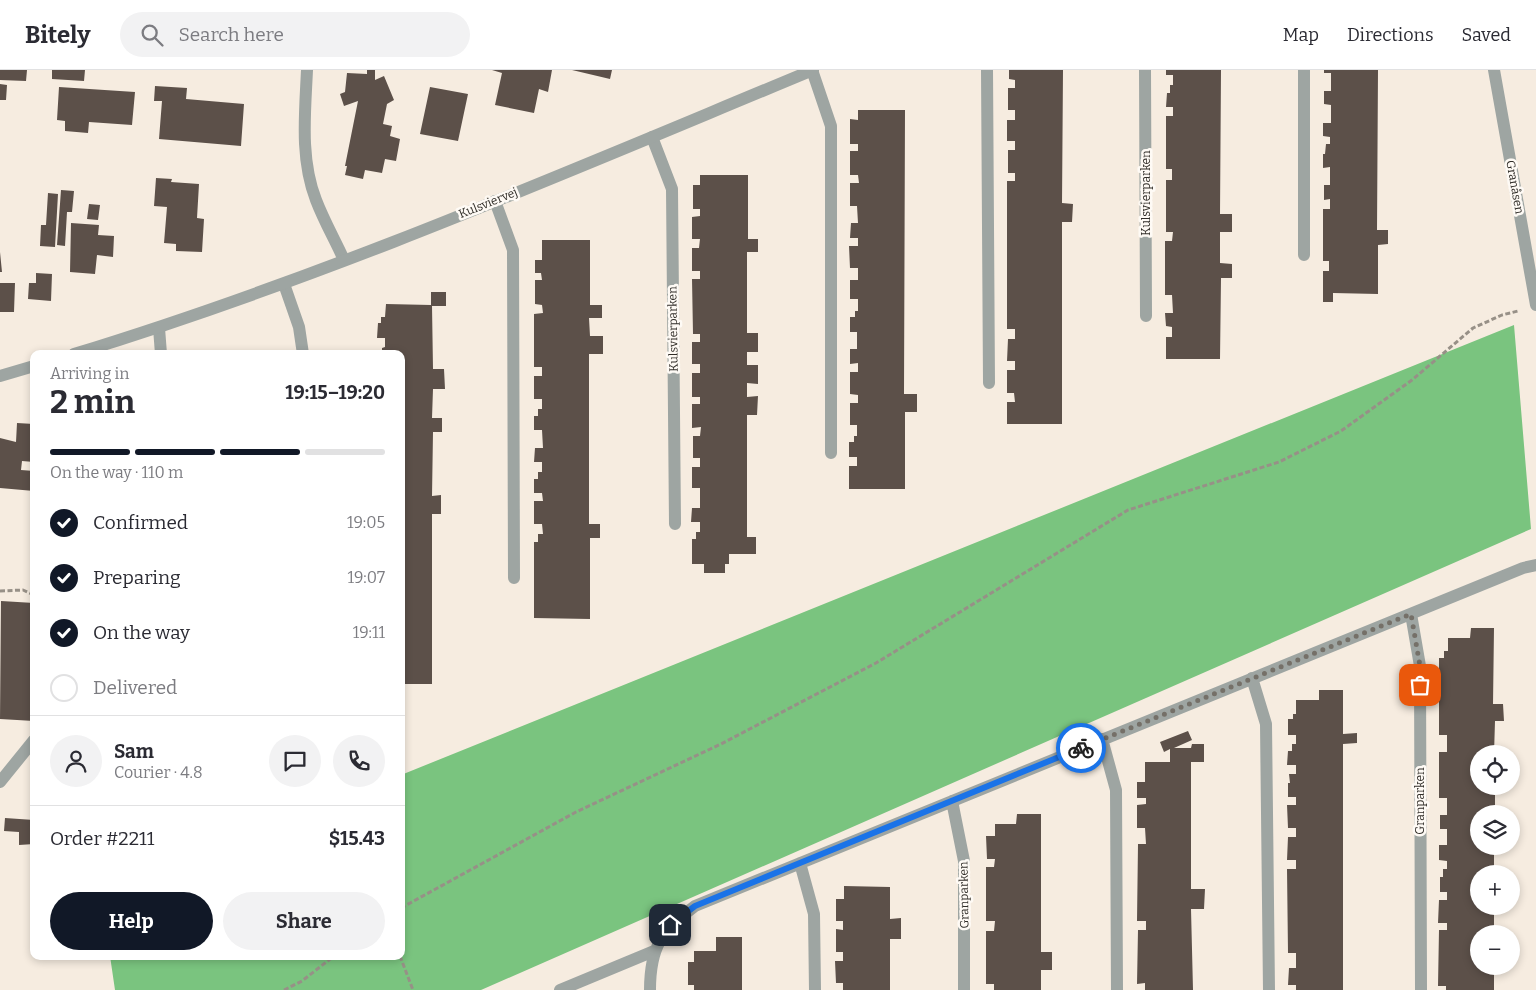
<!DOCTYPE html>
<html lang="en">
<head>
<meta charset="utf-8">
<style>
	body { margin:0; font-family:Bitter,serif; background:#f2f2f3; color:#2b2b33; height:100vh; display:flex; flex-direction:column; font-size:19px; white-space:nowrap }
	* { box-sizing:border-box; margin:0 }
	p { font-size:16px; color:#7c7c81 }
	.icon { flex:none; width:28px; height:28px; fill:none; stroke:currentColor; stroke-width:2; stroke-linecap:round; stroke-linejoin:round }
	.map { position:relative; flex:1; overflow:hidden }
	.panel { position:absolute; left:30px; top:280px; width:375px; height:610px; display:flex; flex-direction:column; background:#fff; border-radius:10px; box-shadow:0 2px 8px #0003 }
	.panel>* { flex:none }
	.tools { position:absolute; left:1470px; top:675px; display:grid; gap:10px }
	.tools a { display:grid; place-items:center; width:50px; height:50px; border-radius:50%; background:#fff; box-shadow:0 2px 8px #0003; font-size:25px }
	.pin { position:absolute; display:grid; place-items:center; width:42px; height:42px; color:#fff; margin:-21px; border-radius:10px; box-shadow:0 2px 8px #0006 }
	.courier { position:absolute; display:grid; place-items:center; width:50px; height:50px; margin:-25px; border:4px solid #1a73e8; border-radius:50%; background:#fff; color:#222; box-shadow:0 1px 6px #0007 }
	.headline em { font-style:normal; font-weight:700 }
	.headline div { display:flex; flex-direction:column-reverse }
	.headline { display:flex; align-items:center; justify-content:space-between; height:85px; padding:0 20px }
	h1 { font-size:32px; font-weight:700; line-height:38px }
	.bar { display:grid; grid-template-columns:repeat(4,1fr); gap:8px 5px; align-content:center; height:60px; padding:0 20px }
	.bar i { height:6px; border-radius:4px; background:#e1e1e2 }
	.bar .current { background:#111827 }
	.bar p { grid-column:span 4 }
	.line { display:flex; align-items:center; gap:12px; padding:0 20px; border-top:1px solid #e1e1e2 }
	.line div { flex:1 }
	.round { display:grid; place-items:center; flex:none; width:52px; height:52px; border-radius:26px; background:#f2f2f3 }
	ol { padding:0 20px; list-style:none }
	li { display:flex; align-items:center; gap:15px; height:55px }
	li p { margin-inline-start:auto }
	li .icon { padding:5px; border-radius:50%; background:#111827; color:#fff; stroke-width:4 }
	li:last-child { color:#7c7c81 }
	li i { width:28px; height:28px; border:2px solid #e1e1e2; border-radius:50% }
	.cta { display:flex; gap:10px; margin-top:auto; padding:10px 20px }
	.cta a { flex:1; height:58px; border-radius:30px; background:#111827; color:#fff; font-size:20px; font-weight:700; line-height:58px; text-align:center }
	.cta a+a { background:#f2f2f3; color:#2b2b33 }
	header { display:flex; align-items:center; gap:30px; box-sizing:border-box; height:70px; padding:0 25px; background:#fff; border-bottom:1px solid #e1e1e2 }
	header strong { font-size:24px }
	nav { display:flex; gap:28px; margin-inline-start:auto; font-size:18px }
	.search { width:350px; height:45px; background:#f2f2f3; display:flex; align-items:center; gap:12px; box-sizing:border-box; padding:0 18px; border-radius:28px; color:#7c7c81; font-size:19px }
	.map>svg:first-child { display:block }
	.forest { fill:#7ac47f }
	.building { fill:#5c5049 }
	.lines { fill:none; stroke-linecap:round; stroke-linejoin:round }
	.path { stroke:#979087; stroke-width:3; stroke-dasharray:5 2.5; stroke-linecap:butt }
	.minor { stroke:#9ea5a2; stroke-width:12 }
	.tertiary { stroke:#9ea5a2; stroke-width:12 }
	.done { stroke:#757068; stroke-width:5; stroke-dasharray:0 9 }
	.route { stroke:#1a73e8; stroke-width:6 }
	.labels { text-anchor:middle; stroke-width:5; stroke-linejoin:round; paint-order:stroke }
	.street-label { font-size:12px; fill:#302d28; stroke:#fefaf5 }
</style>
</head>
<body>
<header>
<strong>Bitely</strong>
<div class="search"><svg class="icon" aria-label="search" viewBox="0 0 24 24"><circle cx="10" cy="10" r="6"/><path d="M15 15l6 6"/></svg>Search here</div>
<nav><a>Map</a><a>Directions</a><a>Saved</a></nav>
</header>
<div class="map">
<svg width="1536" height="920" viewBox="0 0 1536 920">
	<rect width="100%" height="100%" fill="#f6ece0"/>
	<path class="forest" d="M1514,255L1531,459L481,920H115L110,886H401V705Z"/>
	<path class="building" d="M0,0H27L26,11L0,10Z
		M52,0H85L84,11L52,9Z
		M367,0H375V10L384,6L394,30L387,34L383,54L392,56L390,66L400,69L396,91L385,89L382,103L365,100L363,109L345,105L347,96H345L358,31L344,36L340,24L345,22L347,3L367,4Z
		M492,0H552L548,22L539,19L534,43L495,35L502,3Z
		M572,0H612L610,9Z
		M1009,0H1063L1062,133L1073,134L1072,152H1062V354H1007V332H1015L1014,323H1007V300H1015V291H1007L1008,269H1015V259H1007V111H1015V103H1008V80H1015V71H1007V50H1015V40H1008V18H1015V10L1009,9Z
		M1166,0H1221L1220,144H1232V162H1220V193L1232,194V208H1221L1220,289H1166V267H1172V257L1166,256L1165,243H1173L1172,225H1165V171H1172L1173,162H1166V110H1172V99H1166V46H1173V37H1166L1167,23H1170V15H1173V5H1166Z
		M1324,0H1378L1377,160H1388V174L1378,175V224L1333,223V232H1323V201H1329V191H1323V139H1330V129L1324,130V115H1330V97L1323,98V84H1325L1326,74H1330V67L1323,66V53H1331V35L1324,34V21H1331V3H1324Z
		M0,14L7,15L6,30H0Z
		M155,16L187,18L186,29L244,34L241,76L159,69L162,31H154Z
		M59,17L135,22L132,55L89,52L88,63L65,61V51L57,50Z
		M430,17L468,24L458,71L420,64Z
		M858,40H905L904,324H917V342H905V419H849V396H857V387H849V372H854V366H857V355H850V333H858V325L850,324V302H858V293L850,294V279H857V262H850V247H855V241H858V229H850V210H858V198H850L849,176H858V168H850L851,153H858L857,136H850V113H859L858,105H850V81H858V74H850V49L858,50Z
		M700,105H748V169H758V182H747V263H758V282H747V295H758V314L747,313V327L758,326L757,345H747V467H756V484H729V494H725V503H704V494H692V469H696V462H700V452H691L692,438H700V418H692V397H700V388H693V366H700L701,357L692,358V334H700V327H692V303H700V294H692V272H700V264H693L692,209H700V201H692V178H699L700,169H692V147L700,146V139H693V115H700Z
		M156,108L172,109L171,112L199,114L197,148L204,149L202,182L176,181V174L164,173L167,137L154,136Z
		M61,120L74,121L72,142H67L65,176L57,175Z
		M48,123L58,124L55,177L40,176L41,155H46Z
		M89,134L100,135L98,150L87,149Z
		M71,153L99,155L98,165L114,166L113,187L97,185L95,204L70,202Z
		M542,170H590V235H602V248H589L590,266H603V284H589V454H600V468H590V549L534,548V472H538V464H543L542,454H534V431H543L542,423H534V409H538V402H542V392H534L535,378H543L542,360H534V346H538V339H542V329H534V306H542V297H534V244L543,243L542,235L535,234V210H542L541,203H535V190H542Z
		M0,182L2,202H0Z
		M36,203L52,204L51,231L28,229L29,213H36Z
		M0,213H15L14,242H0Z
		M431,222H446V236H432L433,299H444L445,319H433L432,348H442V362H433L432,426L441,425V444H432V614H401V284H382V278L385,277V268H377L378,253H381V247H385L386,234L431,235Z
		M17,353L34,354V392L22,391L21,400L34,401V421L0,418V368L16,372Z
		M1,531L34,533V651L0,649Z
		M1471,558H1494L1493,634H1503L1504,651H1495L1494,684H1479V716H1495V744H1479V776H1494V804H1479V836H1494V864H1479V896H1494V920H1446V916H1438L1439,860H1447V853H1438L1439,830H1447V822H1440V807H1443V799H1447V791L1439,790V775H1447V759H1440V745H1447V728H1439V682H1447V665H1439V588H1444V581H1448V568H1470Z
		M1319,620H1343V664L1357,663V673L1343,674V920H1296V915H1288L1289,898H1296V883H1288L1287,799H1296V790H1287L1288,767H1296V758H1288L1287,735H1296V727H1288V713H1290L1289,704H1296V695H1287L1288,681H1292V674H1296V665H1288V649H1293V644H1296V630H1319Z
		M1188,661L1192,670L1174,678H1191L1192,674H1204V692H1191V819H1205L1204,839H1191L1193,920H1145V913L1137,914L1138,860H1146V851H1137L1138,774H1146L1145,758H1137V735L1146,734V728H1137V712H1145V692H1170V679L1164,682L1160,672Z
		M1017,744H1041V882H1052V900H1041V920H994V914H986V861H994L995,851H986V797H994L995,789H987L986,766H995V754H1016Z
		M5,748L34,750V774L19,775V762L4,761Z
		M844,816L890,817V849L901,848V869H890V920H843V913H836L835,891H843V882H836V859L843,860V851H836V829H844Z
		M716,867H742V920H694V915H688V892H694V881H716Z"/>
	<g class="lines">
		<path class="path" d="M0,521L23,520L34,525
			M401,838L576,742L721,674L876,593L1128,440L1279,392L1341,361L1412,310L1473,258L1502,245L1518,241
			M400,886L413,920
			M284,920L302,911L334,886"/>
		<path class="minor" d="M307,0C305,44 300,89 316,130C324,151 335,170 344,190
			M812,0L831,56V383
			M987,0L989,313
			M1145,0L1146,246
			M1494,0L1536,235
			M652,67L672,119L675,454
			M495,131L513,180L514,508
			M1304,185V0
			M284,214L299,257L303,284
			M159,258L161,284
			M1411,544L1420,596L1421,920
			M1252,608L1266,654L1269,920
			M1102,669L1116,720L1117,920
			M0,712L34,670
			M952,731L964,791V920
			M800,793L814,844L815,920
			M560,920L654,881
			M650,920C650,876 662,861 695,836L1523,498L1536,495"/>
		<path class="tertiary" d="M74,284C326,207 569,101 813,0
			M0,306L34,296"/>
	</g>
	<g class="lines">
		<path class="done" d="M1081,678L1411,544L1420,596V615"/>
		<path class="route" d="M670,855L695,836L1081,678"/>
	</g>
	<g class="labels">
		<g class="street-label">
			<text transform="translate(1515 117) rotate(80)" y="4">Granåsen</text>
			<text transform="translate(1146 123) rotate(-90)" y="4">Kulsvierparken</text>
			<text transform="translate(488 133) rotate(-22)" y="4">Kulsviervej</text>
			<text transform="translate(673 259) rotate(-91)" y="4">Kulsvierparken</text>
			<text transform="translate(1420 731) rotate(-90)" y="4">Granparken</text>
			<text transform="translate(964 825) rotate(-91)" y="4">Granparken</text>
		</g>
	</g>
</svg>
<div class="tools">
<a><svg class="icon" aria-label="locate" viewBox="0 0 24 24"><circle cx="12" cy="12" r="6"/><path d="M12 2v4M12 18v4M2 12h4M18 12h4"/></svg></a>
<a><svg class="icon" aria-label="layers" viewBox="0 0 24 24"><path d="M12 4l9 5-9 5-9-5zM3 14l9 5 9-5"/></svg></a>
<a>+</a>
<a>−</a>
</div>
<div class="pin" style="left:1420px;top:615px;background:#ea580c"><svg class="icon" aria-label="bag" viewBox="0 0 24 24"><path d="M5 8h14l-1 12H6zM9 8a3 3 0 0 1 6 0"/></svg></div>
<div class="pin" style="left:670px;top:855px;background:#1f2937"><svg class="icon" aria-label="home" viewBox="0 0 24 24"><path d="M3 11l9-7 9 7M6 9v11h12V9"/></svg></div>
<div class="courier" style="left:1081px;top:678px"><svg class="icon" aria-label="bike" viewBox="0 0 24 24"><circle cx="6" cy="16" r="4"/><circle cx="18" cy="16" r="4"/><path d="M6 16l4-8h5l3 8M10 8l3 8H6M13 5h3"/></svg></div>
<section class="panel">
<div class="headline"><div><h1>2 min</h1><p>Arriving in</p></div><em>19:15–19:20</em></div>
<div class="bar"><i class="current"></i><i class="current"></i><i class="current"></i><i></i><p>On the way · 110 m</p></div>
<ol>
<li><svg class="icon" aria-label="check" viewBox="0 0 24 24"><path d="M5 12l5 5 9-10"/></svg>Confirmed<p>19:05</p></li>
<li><svg class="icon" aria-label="check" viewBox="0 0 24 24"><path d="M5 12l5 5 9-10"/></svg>Preparing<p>19:07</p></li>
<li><svg class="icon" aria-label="check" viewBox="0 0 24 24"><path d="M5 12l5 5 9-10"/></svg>On the way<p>19:11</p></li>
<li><i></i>Delivered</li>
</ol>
<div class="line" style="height:90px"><a class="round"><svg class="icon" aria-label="person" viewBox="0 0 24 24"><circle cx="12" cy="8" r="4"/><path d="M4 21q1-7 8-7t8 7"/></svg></a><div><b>Sam</b><p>Courier · 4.8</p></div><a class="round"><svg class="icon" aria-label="chat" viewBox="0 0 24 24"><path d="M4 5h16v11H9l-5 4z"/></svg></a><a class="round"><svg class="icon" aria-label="phone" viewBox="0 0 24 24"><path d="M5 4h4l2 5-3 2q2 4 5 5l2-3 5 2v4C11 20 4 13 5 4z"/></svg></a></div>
<div class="line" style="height:65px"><div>Order #2211</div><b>$15.43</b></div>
<div class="cta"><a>Help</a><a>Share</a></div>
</section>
</div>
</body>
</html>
